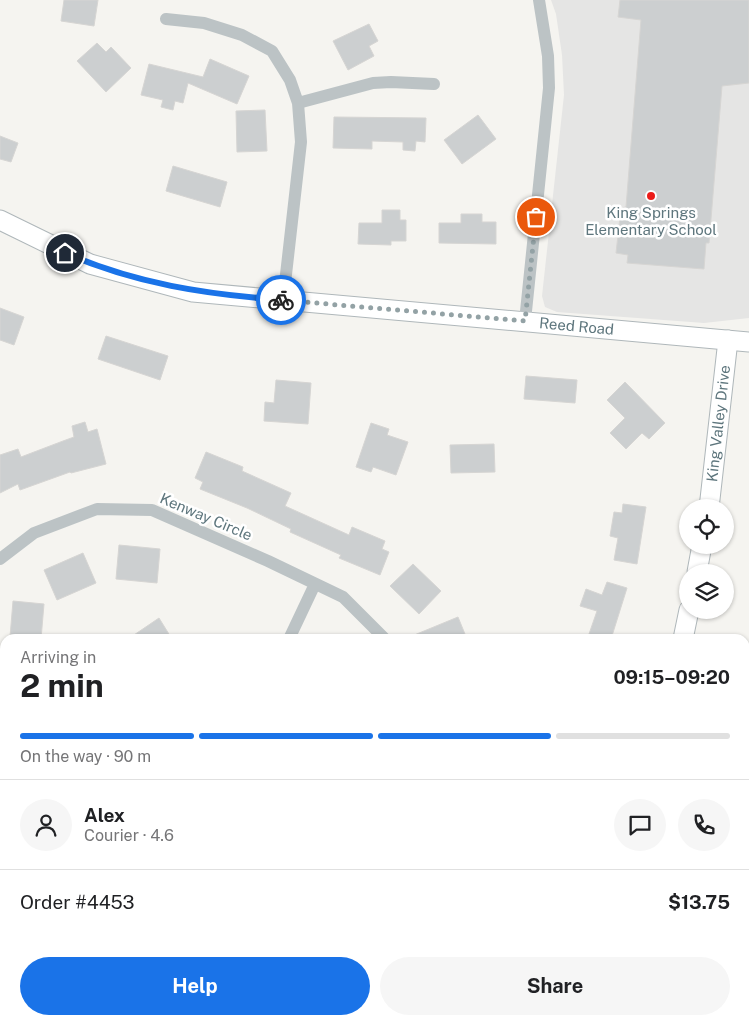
<!DOCTYPE html>
<html lang="en">
<head>
<meta charset="utf-8">
<style>
	body { margin:0; font-family:"Public Sans",sans-serif; background:#f6f6f6; color:#202124; height:100vh; display:flex; flex-direction:column; font-size:19px; white-space:nowrap }
	* { box-sizing:border-box; margin:0 }
	p { font-size:16px; color:#757577 }
	.icon { flex:none; width:28px; height:28px; fill:none; stroke:currentColor; stroke-width:2; stroke-linecap:round; stroke-linejoin:round }
	.map { position:relative; flex:1; overflow:hidden }
	.sheet { position:absolute; left:0px; top:634px; width:750px; height:391px; display:flex; flex-direction:column; background:#fff; border-radius:15px 15px 0 0; box-shadow:0 1px 4px #0004 }
	.sheet>* { flex:none }
	.controls { position:absolute; left:679px; top:499px; display:grid; gap:10px }
	.controls a { display:grid; place-items:center; width:55px; height:55px; border-radius:50%; background:#fff; box-shadow:0 1px 4px #0004; font-size:25px }
	.pin { position:absolute; display:grid; place-items:center; width:42px; height:42px; color:#fff; margin:-21px; border:2px solid #fff; border-radius:50%; box-shadow:0 1px 5px #0007 }
	.courier { position:absolute; display:grid; place-items:center; width:50px; height:50px; margin:-25px; border:4px solid #1a73e8; border-radius:50%; background:#fff; color:#222; box-shadow:0 1px 6px #0007 }
	.headline em { font-style:normal; font-weight:700 }
	.headline div { display:flex; flex-direction:column-reverse }
	.headline { display:flex; align-items:center; justify-content:space-between; height:85px; padding:0 20px }
	h1 { font-size:32px; font-weight:700; line-height:38px }
	.bar { display:grid; grid-template-columns:repeat(4,1fr); gap:8px 5px; align-content:center; height:60px; padding:0 20px }
	.bar i { height:6px; border-radius:4px; background:#e0e0e0 }
	.bar .active { background:#1a73e8 }
	.bar p { grid-column:span 4 }
	.line { display:flex; align-items:center; gap:12px; padding:0 20px; border-top:1px solid #e0e0e0 }
	.line div { flex:1 }
	.round { display:grid; place-items:center; flex:none; width:52px; height:52px; border-radius:26px; background:#f6f6f6 }
	.button { display:flex; gap:10px; margin-top:auto; padding:10px 20px }
	.button a { flex:1; height:58px; border-radius:30px; background:#1a73e8; color:#fff; font-size:20px; font-weight:700; line-height:58px; text-align:center }
	.button a+a { background:#f6f6f6; color:#202124 }
	.map>svg:first-child { display:block }
	.built { fill:#e5e5e4 }
	.building { fill:#cccfd0; stroke:#d6d5d3 }
	.lines { fill:none; stroke-linecap:round; stroke-linejoin:round }
	.secondary-casing { stroke:#afb7ba; stroke-width:21 }
	.street { stroke:#bcc3c5; stroke-width:12 }
	.secondary { stroke:#fff; stroke-width:19 }
	.done { stroke:#93a2a5; stroke-width:5; stroke-dasharray:0 9 }
	.route { stroke:#1a73e8; stroke-width:6 }
	.poi-dot { fill:#eb1c19; stroke:#fff; stroke-width:2 }
	.labels { text-anchor:middle; stroke-width:5; stroke-linejoin:round; paint-order:stroke }
	.poi-label { font-size:15px; fill:#5e767d; stroke:#fff }
	.street-label { font-size:15px; fill:#5e767d; stroke:#fff }
</style>
</head>
<body>
<div class="map">
<svg width="749" height="1024" viewBox="0 0 749 1024">
	<rect width="100%" height="100%" fill="#f5f4f0"/>
	<path class="built" d="M551,0H749V318L704,323L557,312L545,307L542,296L564,95L562,55L556,14Z"/>
	<path class="building" d="M64,0H98L94,26L61,21Z
		M620,0H749V83L722,86L709,243H706L704,269L627,263L628,255L616,253L621,208L626,207L641,20L618,17Z
		M369,24L378,41L369,46L374,56L348,70L333,41Z
		M97,43L106,52L111,47L131,68L106,92L77,61Z
		M210,59L249,76L237,104L188,83L183,103L175,101L173,110L161,107L163,100L141,95L149,64L203,77Z
		M265,110L267,151L237,152L236,111Z
		M478,115L496,139L462,164L444,140Z
		M334,117L426,118L425,142L416,141L415,151L403,150V142L372,141V149L333,148Z
		M0,136L18,143L11,162L0,159Z
		M173,166L227,182L220,207L166,191Z
		M382,210H400V220H406V241H391V245L358,244L359,223H382Z
		M461,214H482V222H496V244L439,243V223H461Z
		M0,308L24,317L14,345L0,340Z
		M106,336L168,356L160,380L98,359Z
		M526,376L577,380L575,403L524,399Z
		M276,380L311,383L308,424L264,421L265,402L274,403Z
		M625,382L665,423L649,439L642,433L626,449L610,433L625,418L607,400Z
		M85,422L88,432L97,429L106,464L71,473L70,472L20,490L18,484L0,493V455L18,449L21,457L63,441L74,437L72,426Z
		M371,423L389,429L387,435L408,442L396,475L373,467L371,472L356,467Z
		M494,444L495,472L451,473L450,445Z
		M206,452L243,467L242,471L291,493L285,506L349,535L352,527L385,541L382,549L389,552L380,575L339,558L341,555L290,532L291,529L247,508L200,489L203,482L195,478Z
		M623,504L646,507L637,564L614,560L618,538L610,536L614,512L622,513Z
		M119,545L160,549L157,583L116,579Z
		M83,553L96,583L57,600L44,570Z
		M413,564L441,591L419,614L390,586Z
		M607,582L627,588L611,639L589,634L597,611L580,606L586,589L602,595Z
		M13,601L44,604L41,639L10,637Z
		M458,617L467,639H407V638Z
		M159,618L172,639H128Z"/>
	<g class="lines">
		<g class="secondary-casing">
			<g id="secondary">
				<path id="s1" d="M0,220L90,264L193,292L749,342"/>
				<path id="s2" d="M709,508L728,340"/>
				<path d="M697,572L702,545"/>
				<path d="M683,639L689,610"/>
				<path d="M674,1020V1024"/>
			</g>
		</g>
		<path class="street" d="M166,19L204,23L242,35L272,51L290,80L298,103L301,142L283,301
			M298,103L373,83L391,82L434,84
			M525,321L549,88L548,56L539,0
			M0,559L34,533L97,509L152,510L268,561L343,597L385,639
			M289,639L315,584
			M745,686H749
			M0,930L5,928
			M0,950L5,969
			M16,1020L17,1024
			M409,1020V1024"/>
		<use href="#secondary" class="secondary"/>
	</g>
	<g class="lines">
		<path class="done" d="M281,300L525,321L536,217"/>
		<path class="route" d="M65,253C137,284 204,294 281,300"/>
	</g>
	<circle class="poi-dot" cx="651" cy="196" r="5"/>
	<g class="labels">
		<g class="poi-label">
			<text x="651" y="218">King Springs<tspan x="651" dy="17">Elementary School</tspan></text>
		</g>
		<g class="street-label">
			<text dy="5" stroke="none"><textPath href="#s1" startOffset="592">Reed Road</textPath></text>
			<text dy="5" stroke="none"><textPath href="#s2" startOffset="85">King Valley Drive</textPath></text>
			<text transform="translate(206 517) rotate(23)" y="5">Kenway Circle</text>
		</g>
	</g>
</svg>
<div class="controls">
<a><svg class="icon" aria-label="locate" viewBox="0 0 24 24"><circle cx="12" cy="12" r="6"/><path d="M12 2v4M12 18v4M2 12h4M18 12h4"/></svg></a>
<a><svg class="icon" aria-label="layers" viewBox="0 0 24 24"><path d="M12 4l9 5-9 5-9-5zM3 14l9 5 9-5"/></svg></a>
</div>
<div class="pin" style="left:536px;top:217px;background:#ea580c"><svg class="icon" aria-label="bag" viewBox="0 0 24 24"><path d="M5 8h14l-1 12H6zM9 8a3 3 0 0 1 6 0"/></svg></div>
<div class="pin" style="left:65px;top:253px;background:#1f2937"><svg class="icon" aria-label="home" viewBox="0 0 24 24"><path d="M3 11l9-7 9 7M6 9v11h12V9"/></svg></div>
<div class="courier" style="left:281px;top:300px"><svg class="icon" aria-label="bike" viewBox="0 0 24 24"><circle cx="6" cy="16" r="4"/><circle cx="18" cy="16" r="4"/><path d="M6 16l4-8h5l3 8M10 8l3 8H6M13 5h3"/></svg></div>
<section class="sheet">
<div class="headline"><div><h1>2 min</h1><p>Arriving in</p></div><em>09:15–09:20</em></div>
<div class="bar"><i class="active"></i><i class="active"></i><i class="active"></i><i></i><p>On the way · 90 m</p></div>
<div class="line" style="height:90px"><a class="round"><svg class="icon" aria-label="person" viewBox="0 0 24 24"><circle cx="12" cy="8" r="4"/><path d="M4 21q1-7 8-7t8 7"/></svg></a><div><b>Alex</b><p>Courier · 4.6</p></div><a class="round"><svg class="icon" aria-label="chat" viewBox="0 0 24 24"><path d="M4 5h16v11H9l-5 4z"/></svg></a><a class="round"><svg class="icon" aria-label="phone" viewBox="0 0 24 24"><path d="M5 4h4l2 5-3 2q2 4 5 5l2-3 5 2v4C11 20 4 13 5 4z"/></svg></a></div>
<div class="line" style="height:65px"><div>Order #4453</div><b>$13.75</b></div>
<div class="button"><a>Help</a><a>Share</a></div>
</section>
</div>
</body>
</html>
